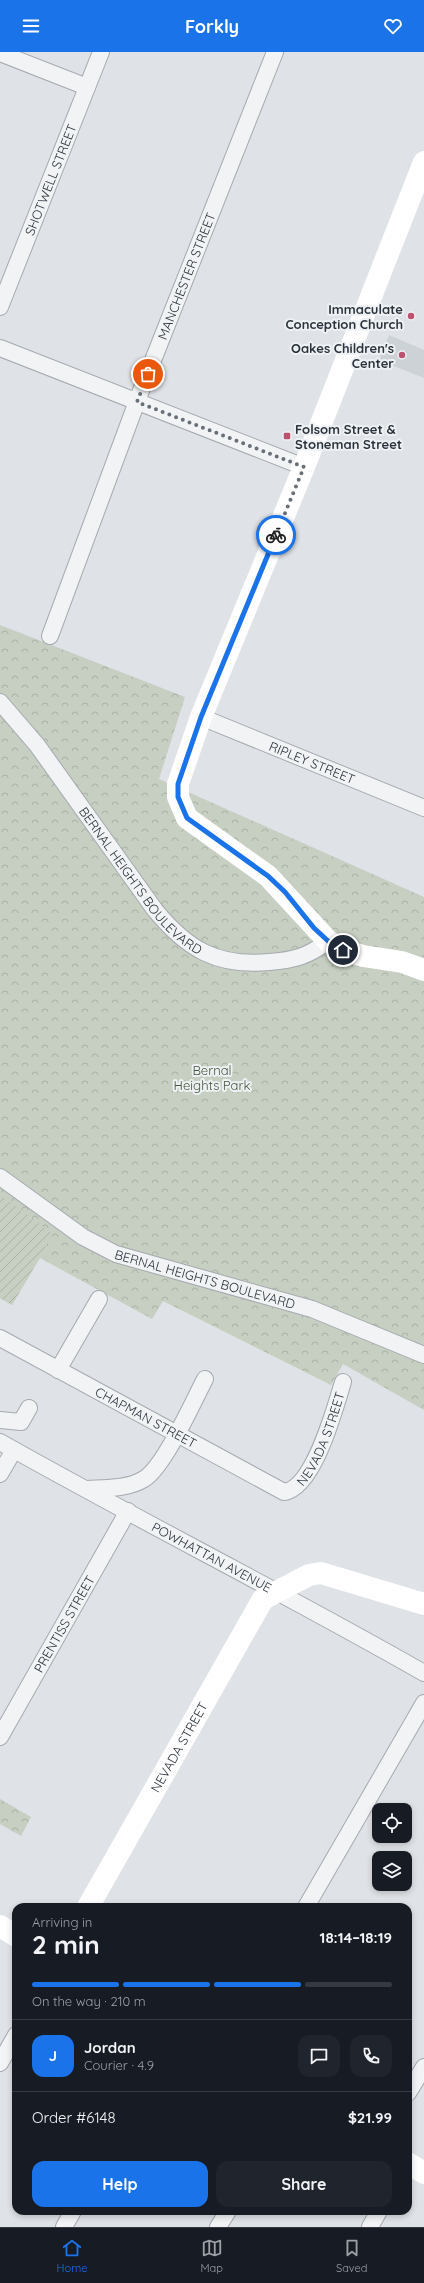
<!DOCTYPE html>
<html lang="en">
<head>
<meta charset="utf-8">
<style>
	body { margin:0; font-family:Quicksand,sans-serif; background:#20242c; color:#f1f3f6; height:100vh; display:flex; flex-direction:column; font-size:15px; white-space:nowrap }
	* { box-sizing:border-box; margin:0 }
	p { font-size:13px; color:#9ea1a6 }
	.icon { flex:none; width:22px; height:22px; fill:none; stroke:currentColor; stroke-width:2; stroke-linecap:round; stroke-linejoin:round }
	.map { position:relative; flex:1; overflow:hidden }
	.sheet { position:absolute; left:12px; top:1851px; width:400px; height:312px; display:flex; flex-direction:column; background:#171b24; border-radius:12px; box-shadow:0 2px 6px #0003 }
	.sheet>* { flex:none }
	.buttons { position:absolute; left:372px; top:1751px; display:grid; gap:8px }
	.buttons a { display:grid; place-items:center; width:40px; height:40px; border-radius:8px; background:#171b24; box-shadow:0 2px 6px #0003; font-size:20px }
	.pin { position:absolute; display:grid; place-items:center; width:34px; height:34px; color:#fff; margin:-17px; border:2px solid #fff; border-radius:50%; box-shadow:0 1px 4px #0007 }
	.courier { position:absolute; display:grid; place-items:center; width:40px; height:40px; margin:-20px; border:3px solid #1a73e8; border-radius:50%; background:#fff; color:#222; box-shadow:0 1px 5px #0007 }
	.head em { font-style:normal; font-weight:800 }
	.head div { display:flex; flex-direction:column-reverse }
	.head { display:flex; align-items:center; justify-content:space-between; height:68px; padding:0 20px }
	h1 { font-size:26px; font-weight:800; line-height:30px }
	.bar { display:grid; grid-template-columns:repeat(4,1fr); gap:6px 4px; align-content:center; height:48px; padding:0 20px }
	.bar i { height:5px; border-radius:3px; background:#363941 }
	.bar .active { background:#1a73e8 }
	.bar p { grid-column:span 4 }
	.line { display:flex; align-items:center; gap:10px; padding:0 20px; border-top:1px solid #363941 }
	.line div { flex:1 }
	.round { display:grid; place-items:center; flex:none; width:42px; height:42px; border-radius:12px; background:#20242c }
	.action { display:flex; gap:8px; margin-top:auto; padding:8px 20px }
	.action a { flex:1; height:46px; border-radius:12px; background:#1a73e8; color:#fff; font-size:16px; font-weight:800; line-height:46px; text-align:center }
	.action a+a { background:#20242c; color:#f1f3f6 }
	header { display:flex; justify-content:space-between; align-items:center; height:52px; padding:0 20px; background:#1a73e8; color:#fff; font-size:18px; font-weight:800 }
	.dock { display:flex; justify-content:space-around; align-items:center; height:56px; border-top:1px solid #363941; background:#171b24; font-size:11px; color:#9ea1a6 }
	.dock a { display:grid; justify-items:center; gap:2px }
	.dock .active { color:#1a73e8 }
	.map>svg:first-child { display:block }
	.built { fill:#cdd2d7 }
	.forest { fill:url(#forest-crowns) }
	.garden { fill:url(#garden-furrows) }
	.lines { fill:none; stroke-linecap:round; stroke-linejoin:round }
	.street-casing { stroke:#a5aaaf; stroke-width:18 }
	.street { stroke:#f1f3f5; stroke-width:16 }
	.secondary { stroke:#fff; stroke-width:22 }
	.done { stroke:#697077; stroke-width:4; stroke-dasharray:0 7.2 }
	.route { stroke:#1a73e8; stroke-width:5 }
	.poi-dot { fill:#bd526e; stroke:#eef1f4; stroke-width:1.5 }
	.labels { text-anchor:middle; stroke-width:4; stroke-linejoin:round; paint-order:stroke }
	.street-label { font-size:13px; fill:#2a323b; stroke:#eef1f4 }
	.poi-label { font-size:13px; font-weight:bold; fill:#2a323b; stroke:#eef1f4; text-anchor:end }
	.park-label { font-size:13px; fill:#415539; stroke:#eef1f4 }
</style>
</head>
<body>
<header><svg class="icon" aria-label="menu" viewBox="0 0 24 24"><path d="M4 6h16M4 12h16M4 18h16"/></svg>Forkly<svg class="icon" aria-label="heart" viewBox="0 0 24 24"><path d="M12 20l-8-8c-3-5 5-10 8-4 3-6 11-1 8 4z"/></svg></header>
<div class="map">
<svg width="424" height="2175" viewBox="0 0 424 2175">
	<defs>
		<pattern id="forest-crowns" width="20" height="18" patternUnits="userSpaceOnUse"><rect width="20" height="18" fill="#c6cfc1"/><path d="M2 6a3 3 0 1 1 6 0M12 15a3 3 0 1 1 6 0" fill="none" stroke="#aab2a7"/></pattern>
		<pattern id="garden-furrows" width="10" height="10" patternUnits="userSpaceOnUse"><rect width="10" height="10" fill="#c6cfc1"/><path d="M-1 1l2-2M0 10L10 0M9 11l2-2" fill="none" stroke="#aab2a7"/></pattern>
	</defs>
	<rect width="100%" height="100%" fill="#dfe2e6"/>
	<path class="built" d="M389,283L424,298V326L379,308Z"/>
	<path class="forest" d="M0,573L185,645L159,727L424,845V1358L343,1312L331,1333L163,1249L152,1267L40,1206L12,1253L0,1246Z
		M0,1747L31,1765L21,1784L0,1772Z"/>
	<path class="garden" d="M0,1143L53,1182L12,1253L0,1246Z"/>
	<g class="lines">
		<g class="street-casing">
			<g id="street">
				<path d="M0,1L87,35"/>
				<path id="s1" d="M0,255L101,0"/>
				<path d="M0,296L304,415"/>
				<path id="s2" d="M50,584L142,336L275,0"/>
				<path id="s3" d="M0,650L37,693L155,858C187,897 217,915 269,910C294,908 307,905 328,889"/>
				<path id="s4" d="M201,665L424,756"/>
				<path id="s5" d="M0,1125L83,1185L116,1202L312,1257L424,1303"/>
				<path id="s6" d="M0,1286L284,1440C314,1436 335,1356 343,1330"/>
				<path d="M58,1318L99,1247"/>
				<path d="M0,1368L21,1370L29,1356"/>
				<path id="s7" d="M0,1390C140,1469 284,1541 424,1621"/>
				<path d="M0,1422L14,1398"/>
				<path d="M87,1437C105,1436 128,1437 144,1427C164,1415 193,1350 205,1327"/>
				<path id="s8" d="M0,1685L128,1459"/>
				<path d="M306,1855L424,1651"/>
				<path d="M0,2011L16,1983"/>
				<path d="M408,2041L424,2015"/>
				<path d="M64,2175L73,2159"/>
				<path d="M218,2175L228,2159"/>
				<path d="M370,2175L379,2159"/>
			</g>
		</g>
		<use href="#street" class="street"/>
		<g class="secondary">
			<path d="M424,110L304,415L201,665L178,732V745L187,766L268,824L328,889L343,898L363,904L402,910L424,918"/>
			<path id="s9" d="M88,1855L263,1547L309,1523L321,1521L424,1552"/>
			<path d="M0,1874L16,1884"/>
			<path d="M408,2111L424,2121"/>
		</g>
	</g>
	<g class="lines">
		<path class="done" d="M148,322L137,350L304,415L276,483"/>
		<path class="route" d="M276,483L201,665L178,732V745L187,766L268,824L285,840L314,876L328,889L343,898"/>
	</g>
	<g class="poi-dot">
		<circle cx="411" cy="264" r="4"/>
		<circle cx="402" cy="303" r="4"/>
		<rect x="283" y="380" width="8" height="8" rx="2"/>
	</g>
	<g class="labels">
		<g class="street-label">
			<text dy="5" stroke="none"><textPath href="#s1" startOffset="137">SHOTWELL STREET</textPath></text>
			<text dy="5" stroke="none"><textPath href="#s2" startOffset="385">MANCHESTER STREET</textPath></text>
			<text dy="5" stroke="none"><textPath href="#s4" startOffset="120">RIPLEY STREET</textPath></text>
			<text dy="5" stroke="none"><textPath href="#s3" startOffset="228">BERNAL HEIGHTS BOULEVARD</textPath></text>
			<text dy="5" stroke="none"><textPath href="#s5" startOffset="232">BERNAL HEIGHTS BOULEVARD</textPath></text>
			<text dy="5" stroke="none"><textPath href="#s6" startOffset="166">CHAPMAN STREET</textPath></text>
			<text dy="5" stroke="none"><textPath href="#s6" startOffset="391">NEVADA STREET</textPath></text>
			<text dy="5" stroke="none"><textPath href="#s7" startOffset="241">POWHATTAN AVENUE</textPath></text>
			<text dy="5" stroke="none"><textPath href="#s8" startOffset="130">PRENTISS STREET</textPath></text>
			<text dy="5" stroke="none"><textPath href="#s9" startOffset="184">NEVADA STREET</textPath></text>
		</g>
		<g class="poi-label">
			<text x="403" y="262">Immaculate<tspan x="403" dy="15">Conception Church</tspan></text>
			<text x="394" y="301">Oakes Children's<tspan x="394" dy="15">Center</tspan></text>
			<text x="295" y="382" text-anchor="start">Folsom Street &amp;<tspan x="295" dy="15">Stoneman Street</tspan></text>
		</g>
		<g class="park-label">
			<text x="212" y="1023">Bernal<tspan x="212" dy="15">Heights Park</tspan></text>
		</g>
	</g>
</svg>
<div class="buttons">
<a><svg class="icon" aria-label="locate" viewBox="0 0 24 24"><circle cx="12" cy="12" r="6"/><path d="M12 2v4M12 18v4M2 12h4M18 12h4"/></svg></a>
<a><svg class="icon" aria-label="layers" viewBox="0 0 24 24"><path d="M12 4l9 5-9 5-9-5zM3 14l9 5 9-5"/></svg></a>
</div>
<div class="pin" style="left:148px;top:322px;background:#ea580c"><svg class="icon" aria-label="bag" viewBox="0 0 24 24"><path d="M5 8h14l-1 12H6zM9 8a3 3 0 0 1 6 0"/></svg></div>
<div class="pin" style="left:343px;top:898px;background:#1f2937"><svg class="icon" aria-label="home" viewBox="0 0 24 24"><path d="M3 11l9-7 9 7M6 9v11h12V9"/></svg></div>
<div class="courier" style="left:276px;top:483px"><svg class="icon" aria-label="bike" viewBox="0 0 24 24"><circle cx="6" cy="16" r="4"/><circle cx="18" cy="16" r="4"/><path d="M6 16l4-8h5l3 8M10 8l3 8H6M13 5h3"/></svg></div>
<section class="sheet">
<div class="head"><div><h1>2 min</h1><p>Arriving in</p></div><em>18:14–18:19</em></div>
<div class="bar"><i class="active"></i><i class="active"></i><i class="active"></i><i></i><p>On the way · 210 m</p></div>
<div class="line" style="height:72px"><b class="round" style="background:#1a73e8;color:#fff">J</b><div><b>Jordan</b><p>Courier · 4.9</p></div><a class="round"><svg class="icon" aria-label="chat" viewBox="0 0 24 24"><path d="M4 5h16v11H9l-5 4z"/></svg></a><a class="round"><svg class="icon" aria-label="phone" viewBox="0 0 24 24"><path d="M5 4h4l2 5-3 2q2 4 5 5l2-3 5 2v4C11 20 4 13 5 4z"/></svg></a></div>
<div class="line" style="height:52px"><div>Order #6148</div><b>$21.99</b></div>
<div class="action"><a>Help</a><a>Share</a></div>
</section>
</div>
<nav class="dock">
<a class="active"><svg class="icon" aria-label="home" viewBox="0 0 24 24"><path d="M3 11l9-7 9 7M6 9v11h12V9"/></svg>Home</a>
<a><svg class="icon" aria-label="map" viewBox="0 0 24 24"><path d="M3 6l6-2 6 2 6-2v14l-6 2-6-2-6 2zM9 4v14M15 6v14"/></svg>Map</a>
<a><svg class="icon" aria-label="saved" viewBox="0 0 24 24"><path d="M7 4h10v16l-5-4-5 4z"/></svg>Saved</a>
</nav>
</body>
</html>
